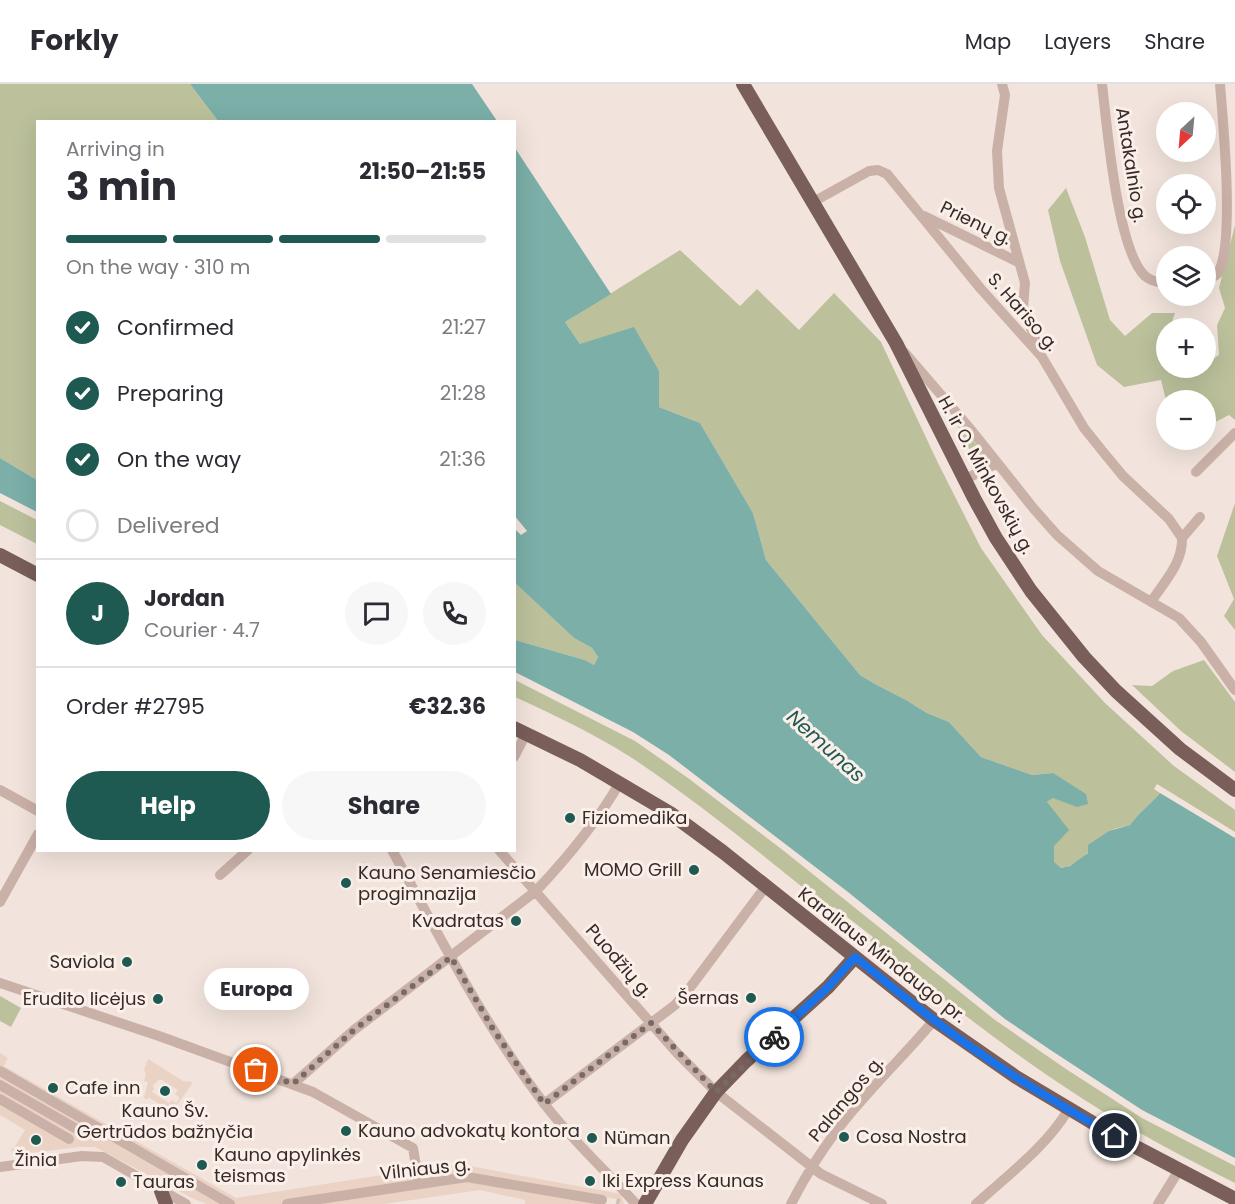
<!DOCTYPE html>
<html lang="en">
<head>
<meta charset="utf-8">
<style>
	body { margin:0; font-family:Poppins,sans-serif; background:#f7f7f7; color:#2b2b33; height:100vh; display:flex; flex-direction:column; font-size:22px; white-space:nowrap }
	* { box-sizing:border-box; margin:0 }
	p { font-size:20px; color:#7c7c81 }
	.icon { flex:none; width:33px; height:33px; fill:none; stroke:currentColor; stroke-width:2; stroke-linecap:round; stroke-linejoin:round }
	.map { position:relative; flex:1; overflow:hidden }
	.sheet { position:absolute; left:36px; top:36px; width:480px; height:732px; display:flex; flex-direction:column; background:#fff; border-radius:0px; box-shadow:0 6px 24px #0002 }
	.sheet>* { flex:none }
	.needle { width:39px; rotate:206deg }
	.buttons { position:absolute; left:1156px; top:18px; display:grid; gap:12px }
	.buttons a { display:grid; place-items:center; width:60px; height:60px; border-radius:50%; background:#fff; box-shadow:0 6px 24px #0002; font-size:30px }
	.pin { position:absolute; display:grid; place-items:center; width:51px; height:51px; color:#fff; margin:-26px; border:3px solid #fff; border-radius:50%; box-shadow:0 2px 6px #0007 }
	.courier { position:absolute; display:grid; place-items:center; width:60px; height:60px; margin:-30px; border:4px solid #1a73e8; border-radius:50%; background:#fff; color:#222; box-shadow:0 2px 8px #0007 }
	.bubble { position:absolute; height:42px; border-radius:21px; background:#fff; box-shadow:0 6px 24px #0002; font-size:20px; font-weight:700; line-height:42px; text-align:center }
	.overview em { font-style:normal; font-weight:700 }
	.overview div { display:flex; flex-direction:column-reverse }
	.overview { display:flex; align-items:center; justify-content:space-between; height:102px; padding:0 30px }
	h1 { font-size:39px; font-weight:700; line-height:45px }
	.bar { display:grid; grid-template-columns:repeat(4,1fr); gap:9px 6px; align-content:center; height:72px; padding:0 30px }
	.bar i { height:8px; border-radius:4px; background:#e1e1e2 }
	.bar .current { background:#1e5952 }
	.bar p { grid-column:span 4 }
	.line { display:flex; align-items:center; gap:15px; padding:0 30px; border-top:2px solid #e1e1e2 }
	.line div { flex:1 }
	.round { display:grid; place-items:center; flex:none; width:63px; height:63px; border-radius:32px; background:#f7f7f7 }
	ol { padding:0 30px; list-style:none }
	li { display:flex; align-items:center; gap:18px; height:66px }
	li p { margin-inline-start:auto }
	li .icon { padding:6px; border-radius:50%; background:#1e5952; color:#fff; stroke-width:4 }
	li:last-child { color:#7c7c81 }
	li i { width:33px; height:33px; border:3px solid #e1e1e2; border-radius:50% }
	.action { display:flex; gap:12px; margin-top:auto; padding:12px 30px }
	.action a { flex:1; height:69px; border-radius:36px; background:#1e5952; color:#fff; font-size:24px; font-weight:700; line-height:69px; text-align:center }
	.action a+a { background:#f7f7f7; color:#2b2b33 }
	header { display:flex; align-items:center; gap:36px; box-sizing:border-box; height:84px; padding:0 30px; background:#fff; border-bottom:2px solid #e1e1e2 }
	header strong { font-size:28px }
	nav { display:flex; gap:33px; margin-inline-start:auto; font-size:21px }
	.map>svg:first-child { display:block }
	.green { fill:#bcc19c }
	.plaza { fill:#ead2c4; fill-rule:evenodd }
	.water { fill:#7bafa8 }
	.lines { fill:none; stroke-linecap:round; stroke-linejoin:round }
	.minor-tunnel { stroke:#cdbfb8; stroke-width:10; stroke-dasharray:10 5; stroke-linecap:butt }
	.minor { stroke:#cab1a8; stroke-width:10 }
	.major { stroke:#795e5a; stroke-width:14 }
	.done { stroke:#786b67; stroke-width:6; stroke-dasharray:0 10.8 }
	.route { stroke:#1a73e8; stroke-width:8 }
	.poi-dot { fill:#1e5952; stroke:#faefe9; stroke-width:2 }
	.labels { text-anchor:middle; stroke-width:6; stroke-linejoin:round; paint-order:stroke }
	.street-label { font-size:18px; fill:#372a28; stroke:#faefe9 }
	.poi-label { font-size:18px; fill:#372a28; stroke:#faefe9; text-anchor:start }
	.water-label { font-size:20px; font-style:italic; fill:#1e5952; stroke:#faefe9 }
</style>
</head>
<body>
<header>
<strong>Forkly</strong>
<nav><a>Map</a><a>Layers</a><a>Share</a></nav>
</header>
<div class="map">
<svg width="1235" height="1120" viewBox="0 0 1235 1120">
	<rect width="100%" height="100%" fill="#f2e4dc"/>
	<path class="green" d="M0,0H190L218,37L38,38L37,396L0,374Z
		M1066,104L1085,153L1110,236L1125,252L1152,229H1175L1170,244H1167L1165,260L1167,284H1206V279L1219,271L1217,241L1225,224L1219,204L1235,141V336L1229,331L1206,343V316H1167V320L1161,296L1124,303L1097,281L1060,177L1048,126Z
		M680,166L740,222L757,205L799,246L834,209L881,258L938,379L981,464L1042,551L1105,619L1174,682L1235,726V748L1157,700L1154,705L1160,709C1150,721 1139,728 1130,741C1123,743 1113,744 1107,749C1092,761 1082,781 1061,784L1053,778L1054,762L1047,718L1053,714V689L1032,691L981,673L949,638L927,629L906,616L875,600L860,591L766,476L753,429L700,339L659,323V287L580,260L565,238Z
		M956,338H957L986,372L983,381L978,383Z
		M0,417L37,436V460L0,441Z
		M1235,419V546L1224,532L1234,515L1217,472Z
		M515,499L574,554L592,564L598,573L594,581L585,576L515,556Z
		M1204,576L1235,618V688L1181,647L1132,601L1152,602L1173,587Z
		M515,596L635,657L688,694L784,767L995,936L1066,985L1142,1034L1235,1082V1099C1183,1073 1132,1046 1083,1015C1008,967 940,912 870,857L873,853L834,823L831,826C766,774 701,720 632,674C595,650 554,631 515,613Z
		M0,912L21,924L11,943L0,937Z"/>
	<path class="plaza" d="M0,969L8,974L4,982L236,1114L426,1084L464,1081L621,1110L624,1120H616V1115L603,1113L601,1120H525V1116L480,1106L384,1120H207L192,1114L95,1063H80L13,1071L11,1065L14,1064L25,1046L0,1031Z
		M148,975L183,997L193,998L178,1020L169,1026L148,1013L147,1016L144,1014L148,998L144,997L146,990L144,986ZM160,995L178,1006L175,1010L180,1014L176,1019L172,1016L169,1019L152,1008L154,1005L153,1001Z"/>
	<path class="water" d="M190,0H472L497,37H218Z
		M515,64L611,210L565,238L580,260L634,243L659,287V323L700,339L753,429L766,476L860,591L875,600L906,616L927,629L949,638L981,673L1032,691L1053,689L1086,710L1088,720L1077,723L1053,714L1047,718L1069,746L1054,762V778L1061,784L1070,782L1088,769V761L1109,747L1130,741C1139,728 1150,721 1160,709L1235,754V1074L1142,1026L1049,965L1005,935L848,808L669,671L633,648L515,588V556L585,576L594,581L598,573L592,564L574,554L515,499V445L521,451L527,447L514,431Z
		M0,374L37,396V428L0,409Z"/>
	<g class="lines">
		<path class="minor-tunnel" d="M616,1119L619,1120"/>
		<path class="minor" d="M1002,0L1005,11L997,67L999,104L1025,199L1023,224L1039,265
			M1102,0C1107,41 1117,166 1145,192C1151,197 1159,199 1167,198
			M813,118L869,87L878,86L887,90L981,205L1042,273L1084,344L1104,369L1123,392L1169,435L1182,454
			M924,132L1018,178
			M1206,194C1211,194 1215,193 1218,189C1235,160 1223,38 1220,0
			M905,269L972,347L1034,425L1057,451L1098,487L1179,534L1201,558L1235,606
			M1196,388L1235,349
			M964,396L997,379
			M1151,518C1164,498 1183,479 1182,454L1200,433
			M514,673L526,650
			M0,706L38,727
			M392,766C440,853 485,943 546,1022C573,1057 606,1087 636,1120
			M499,766L677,969L716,1008L821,1090L882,1120
			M220,791L248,766
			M0,818L38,750
			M0,899L159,952L313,1008L413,1064L419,1100
			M0,987L230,1120
			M293,1000L354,946L536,807C567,774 598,737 620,698
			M0,1001L82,1048
			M0,1015L69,1055
			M544,1020L675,921L692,901L766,802
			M0,1083L82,1072L103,1073L186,1120
			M287,1120L467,1093L602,1116
			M791,1120C810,1083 834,1047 862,1016C885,989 911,964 934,936
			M976,1120C1008,1091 1046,1063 1068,1026
			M1158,1120L1179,1086"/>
		<path class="major" d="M743,0L896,259L974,414L996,454L1031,507L1084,573L1116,607L1180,665L1235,706
			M0,471L38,491
			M514,644L580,676L670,729L723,768L934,936L1016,993L1115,1052L1235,1115
			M161,1107L166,1120
			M645,1120L682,1056L716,1008L746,977L828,903L855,873"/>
	</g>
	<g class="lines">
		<path class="done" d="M256,986L293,1000L354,946L451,873L493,945L544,1020L651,939L716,1008L774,953"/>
		<path class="route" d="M774,953L828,903L855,873C881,894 907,916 934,936C991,980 1052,1017 1115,1052"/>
	</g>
	<g class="poi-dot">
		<circle cx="570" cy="734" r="6"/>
		<circle cx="694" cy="786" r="6"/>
		<circle cx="346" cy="799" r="6"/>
		<circle cx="516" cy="837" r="6"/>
		<circle cx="127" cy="878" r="6"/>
		<circle cx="751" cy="914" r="6"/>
		<circle cx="158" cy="915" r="6"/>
		<circle cx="53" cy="1004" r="6"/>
		<circle cx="165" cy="1007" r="6"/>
		<circle cx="346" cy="1047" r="6"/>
		<circle cx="844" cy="1053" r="6"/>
		<circle cx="592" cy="1054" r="6"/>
		<circle cx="36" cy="1056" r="6"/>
		<circle cx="202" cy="1081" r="6"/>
		<circle cx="590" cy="1097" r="6"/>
		<circle cx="121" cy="1098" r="6"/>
	</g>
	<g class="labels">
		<g class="street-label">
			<text transform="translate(1131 81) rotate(81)" y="6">Antakalnio g.</text>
			<text transform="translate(976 139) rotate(26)" y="6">Prienų g.</text>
			<text transform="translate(1023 228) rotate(49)" y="6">S. Hariso g.</text>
			<text transform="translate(986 391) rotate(61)" y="6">H. ir O. Minkovskių g.</text>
			<text transform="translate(882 871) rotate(38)" y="6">Karaliaus Mindaugo pr.</text>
			<text transform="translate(619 877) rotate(49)" y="6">Puodžių g.</text>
			<text transform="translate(846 1015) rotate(-50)" y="6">Palangos g.</text>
			<text transform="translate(425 1085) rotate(-6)" y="6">Vilniaus g.</text>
		</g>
		<g class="poi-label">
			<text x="582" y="740">Fiziomedika</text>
			<text x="682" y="792" text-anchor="end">MOMO Grill</text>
			<text x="358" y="795">Kauno Senamiesčio<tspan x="358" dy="21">progimnazija</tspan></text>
			<text x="504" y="843" text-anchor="end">Kvadratas</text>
			<text x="115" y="884" text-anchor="end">Saviola</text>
			<text x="739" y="920" text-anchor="end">Šernas</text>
			<text x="146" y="921" text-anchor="end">Erudito licėjus</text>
			<text x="65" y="1010">Cafe inn</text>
			<text x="165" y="1033" text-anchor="middle">Kauno Šv.<tspan x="165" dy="21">Gertrūdos bažnyčia</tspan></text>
			<text x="358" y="1053">Kauno advokatų kontora</text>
			<text x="856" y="1059">Cosa Nostra</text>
			<text x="604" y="1060">Nüman</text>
			<text x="214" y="1077">Kauno apylinkės<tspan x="214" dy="21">teismas</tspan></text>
			<text x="36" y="1082" text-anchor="middle">Žinia</text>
			<text x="602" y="1103">Iki Express Kaunas</text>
			<text x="133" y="1104">Tauras</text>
		</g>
		<g class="water-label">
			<text transform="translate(826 662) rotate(42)" y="7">Nemunas</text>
		</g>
	</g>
</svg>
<div class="buttons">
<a><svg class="needle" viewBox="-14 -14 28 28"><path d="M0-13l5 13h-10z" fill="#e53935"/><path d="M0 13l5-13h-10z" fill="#7c7c81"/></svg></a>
<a><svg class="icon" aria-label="locate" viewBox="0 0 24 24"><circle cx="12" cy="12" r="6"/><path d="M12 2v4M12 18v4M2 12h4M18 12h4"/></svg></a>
<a><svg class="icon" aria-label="layers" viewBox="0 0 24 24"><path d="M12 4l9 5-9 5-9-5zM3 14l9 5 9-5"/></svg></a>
<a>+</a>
<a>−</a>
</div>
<div class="pin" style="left:256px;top:986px;background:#ea580c"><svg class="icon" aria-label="bag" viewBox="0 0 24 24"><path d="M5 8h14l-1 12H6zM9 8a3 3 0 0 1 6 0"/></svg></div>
<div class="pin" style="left:1115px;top:1052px;background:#1f2937"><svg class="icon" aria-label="home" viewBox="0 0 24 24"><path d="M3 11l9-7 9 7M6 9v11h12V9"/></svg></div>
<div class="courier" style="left:774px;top:953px"><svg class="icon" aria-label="bike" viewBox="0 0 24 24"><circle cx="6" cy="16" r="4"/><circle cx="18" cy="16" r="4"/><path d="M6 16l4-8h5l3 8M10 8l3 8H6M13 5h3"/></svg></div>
<div class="bubble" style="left:204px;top:884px;width:105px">Europa</div>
<section class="sheet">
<div class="overview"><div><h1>3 min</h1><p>Arriving in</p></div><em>21:50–21:55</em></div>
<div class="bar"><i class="current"></i><i class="current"></i><i class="current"></i><i></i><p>On the way · 310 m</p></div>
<ol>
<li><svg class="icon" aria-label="check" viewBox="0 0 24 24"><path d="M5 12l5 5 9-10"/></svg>Confirmed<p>21:27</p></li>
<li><svg class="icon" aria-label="check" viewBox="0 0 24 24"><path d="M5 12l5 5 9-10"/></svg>Preparing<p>21:28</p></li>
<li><svg class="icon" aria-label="check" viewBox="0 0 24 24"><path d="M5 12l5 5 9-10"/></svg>On the way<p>21:36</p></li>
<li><i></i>Delivered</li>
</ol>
<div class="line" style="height:108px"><b class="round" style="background:#1e5952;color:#fff">J</b><div><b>Jordan</b><p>Courier · 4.7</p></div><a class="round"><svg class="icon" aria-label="chat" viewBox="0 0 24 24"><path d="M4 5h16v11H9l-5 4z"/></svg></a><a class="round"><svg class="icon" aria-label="phone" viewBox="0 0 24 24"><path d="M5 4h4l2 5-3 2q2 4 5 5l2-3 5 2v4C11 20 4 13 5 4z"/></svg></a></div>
<div class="line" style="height:78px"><div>Order #2795</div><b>€32.36</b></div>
<div class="action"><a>Help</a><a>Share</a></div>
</section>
</div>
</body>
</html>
